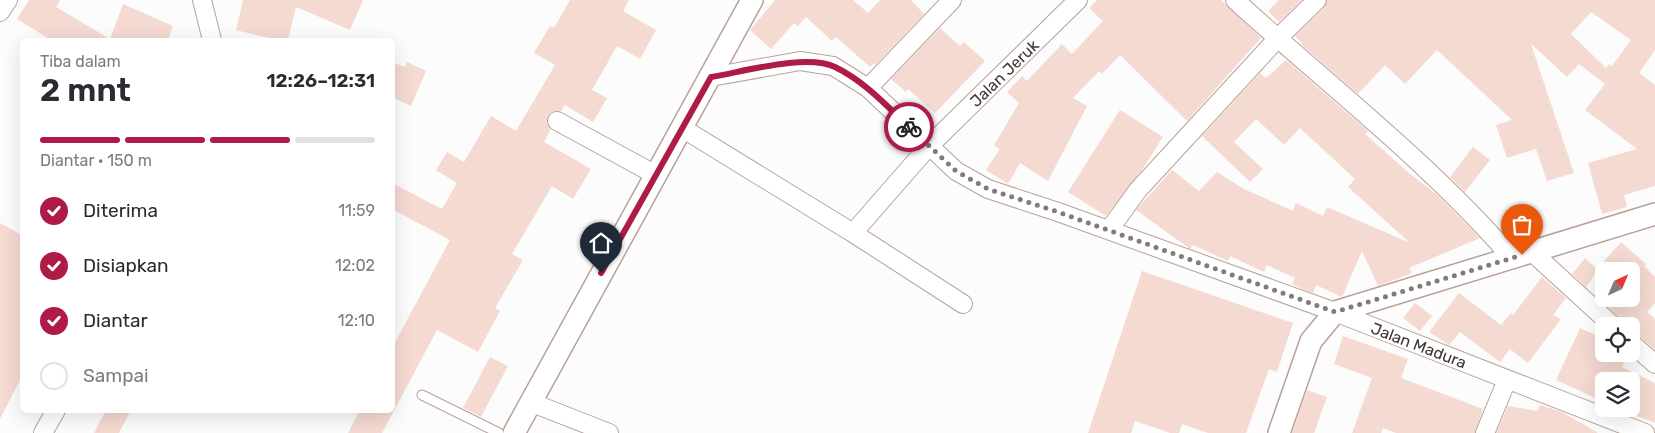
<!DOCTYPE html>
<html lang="id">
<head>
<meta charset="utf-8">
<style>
	body { margin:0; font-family:Rubik,sans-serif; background:#f2f2f3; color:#2b2b33; height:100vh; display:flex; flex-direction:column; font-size:19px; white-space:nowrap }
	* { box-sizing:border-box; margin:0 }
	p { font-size:16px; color:#7c7c81 }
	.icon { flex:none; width:28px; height:28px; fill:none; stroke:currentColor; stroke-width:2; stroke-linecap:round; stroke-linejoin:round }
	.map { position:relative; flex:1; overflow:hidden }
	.drawer { position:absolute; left:20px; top:38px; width:375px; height:375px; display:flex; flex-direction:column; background:#fff; border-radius:8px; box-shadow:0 5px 20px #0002 }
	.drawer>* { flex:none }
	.needle { width:32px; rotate:44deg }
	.fabs { position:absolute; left:1595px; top:262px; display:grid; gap:10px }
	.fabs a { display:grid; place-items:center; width:45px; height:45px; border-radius:8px; background:#fff; box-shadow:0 5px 20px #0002; font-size:25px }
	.pin { position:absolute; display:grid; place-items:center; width:42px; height:42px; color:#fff; margin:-51px -21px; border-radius:50% 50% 50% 0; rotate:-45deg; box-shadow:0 0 5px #0007 }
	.pin .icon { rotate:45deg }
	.courier { position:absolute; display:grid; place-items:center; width:50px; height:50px; margin:-25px; border:4px solid #ae1b47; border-radius:50%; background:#fff; color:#222; box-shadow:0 1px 6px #0007 }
	.head em { font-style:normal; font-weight:600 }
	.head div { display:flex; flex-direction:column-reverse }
	.head { display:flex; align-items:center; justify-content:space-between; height:85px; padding:0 20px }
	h1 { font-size:32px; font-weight:600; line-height:38px }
	.bar { display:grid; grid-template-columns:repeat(4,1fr); gap:8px 5px; align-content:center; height:60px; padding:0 20px }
	.bar i { height:6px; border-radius:4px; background:#e1e1e2 }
	.bar .on { background:#ae1b47 }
	.bar p { grid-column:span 4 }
	ol { padding:0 20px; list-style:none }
	li { display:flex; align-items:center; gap:15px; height:55px }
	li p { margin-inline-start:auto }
	li .icon { padding:5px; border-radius:50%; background:#ae1b47; color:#fff; stroke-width:4 }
	li:last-child { color:#7c7c81 }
	li i { width:28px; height:28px; border:2px solid #e1e1e2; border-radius:50% }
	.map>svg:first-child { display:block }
	.building { fill:#f4dad1; fill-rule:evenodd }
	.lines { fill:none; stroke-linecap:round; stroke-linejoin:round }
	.service-casing { stroke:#b9a198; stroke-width:11 }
	.minor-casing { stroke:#b9a198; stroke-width:20 }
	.tertiary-casing { stroke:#b9a198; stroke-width:24 }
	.service { stroke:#fff; stroke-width:9 }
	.minor { stroke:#fff; stroke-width:18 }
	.tertiary { stroke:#fff; stroke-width:21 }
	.done { stroke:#817b79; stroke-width:5; stroke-dasharray:0 9 }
	.route { stroke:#ae1b47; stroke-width:6 }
	.labels { text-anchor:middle; stroke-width:5; stroke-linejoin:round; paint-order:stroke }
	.street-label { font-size:16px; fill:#3f3532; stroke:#fff }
</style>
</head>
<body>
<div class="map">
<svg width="1655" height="433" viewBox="0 0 1655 433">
	<rect width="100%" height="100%" fill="#fcfcfc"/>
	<path class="building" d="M29,0H60L56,7L110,39L123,4L173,26L168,40H51L17,19Z
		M243,0H363L350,30L296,7L288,40H277L236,30Z
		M570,0H629L623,11L656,30L640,59L617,46L592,90L607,98L593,122L565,105L561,111L552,112L548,116L546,122L551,129L544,142L591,169L573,199L552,186L512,254L523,260L495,308L500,311L478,352L437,330L382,433H348L360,410H392V348L450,240L392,209V183L442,209L457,183L436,170L447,152L464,162L491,116L516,131L555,65L534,53L550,26L554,28Z
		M775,0H853L868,13L880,0H911L924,14L875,65L874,63L870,67L836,37L832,41L806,17L798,26L794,23L771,49L750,30Z
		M1097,0H1221L1261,38L1187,121L1120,55L1102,74L1099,71L1073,98L1087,106L1048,181L1020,163L1008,184L986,170L1000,149L994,145L1019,103L1007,92L1022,76L1027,81L1062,44L1072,54L1103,21L1089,8Z
		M1279,0H1302L1279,22L1268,11Z
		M1327,0H1655V50L1639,73L1655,85V186L1624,195L1627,207L1602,214L1588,163L1637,149L1585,110L1605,84L1579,64L1567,77L1531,44L1574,173L1547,181L1536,149L1507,158L1496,125L1512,120L1437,50L1405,84L1385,65L1358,94L1301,44L1302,43L1295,36L1324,8ZM1591,12L1631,40L1612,66L1609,64L1606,68L1571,34Z
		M940,28L960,46L964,42L985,61L935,113L908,89L906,92L891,79Z
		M1286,60L1368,131L1365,134L1409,173L1436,194L1480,238L1409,268L1412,273L1378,286L1362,251L1342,297L1316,285L1313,293L1305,290L1292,284L1295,278L1267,265L1264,272L1230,256L1228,261L1193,245L1190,249L1136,210L1172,170L1199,191L1217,172L1244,189L1293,211L1296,203L1323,216L1327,207L1410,243L1348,187L1355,179L1300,128L1284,145L1256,119L1234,142L1263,169L1250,182L1202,136L1260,73L1266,78Z
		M392,62L405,67L407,62L426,71L411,106L392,97Z
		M1120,110L1163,137L1142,170L1106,216L1068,192Z
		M1473,147L1490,160L1465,192L1450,177Z
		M0,223L22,235V376L0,419Z
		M1621,242L1646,264L1644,266L1655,277V303L1647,312L1655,319V350L1638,335L1631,333V326H1623L1620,318L1594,295L1604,274V299H1631V271H1605L1598,268Z
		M1585,258L1598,270L1586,287L1572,274Z
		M1142,271L1293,323L1277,372L1269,369L1246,433H1208L1182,424L1179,433H1170L1135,421L1131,433H1088Z
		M1542,277L1566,298L1553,315L1561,319L1528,363L1510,349L1500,362L1460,332L1449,345L1429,332L1459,293L1501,325L1511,313L1513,315Z
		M1415,303L1432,316L1420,331L1403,318Z
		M1580,328L1604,339V354H1627L1622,367L1655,383V423L1619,409H1631V381H1604V402L1556,380Z
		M1343,336L1408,359L1401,378L1483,409L1475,433H1396L1383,428L1381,433H1352L1372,378L1334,364Z
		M490,357L508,366L481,417L463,408Z
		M1307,390L1327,397L1314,433H1292Z
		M1540,405L1562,412L1598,433H1496L1508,406L1537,411Z
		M106,410H131L119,433H94Z"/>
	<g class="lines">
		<g class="service-casing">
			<path id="service" d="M422,395L499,433"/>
		</g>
		<g class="minor-casing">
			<path id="minor" d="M202,0L212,40
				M1235,0C1328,85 1430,163 1512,258
				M0,12L8,0
				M711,77L800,61L833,66L868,88L956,171L988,189L1058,212L1335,312L1645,433
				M868,88L952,0
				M557,121L656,175
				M682,128L853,233L963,304
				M1109,230L1138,190L1277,39L1317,0
				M853,233L929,146L1078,0
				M1532,252L1613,326
				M1631,343L1655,364
				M530,402L609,433
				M43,433L56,410
				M1485,433L1507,380"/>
		</g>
		<g class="tertiary-casing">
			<path id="tertiary" d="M514,433L752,0
				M1279,433L1311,341L1335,312L1655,214"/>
		</g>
		<use href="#service" class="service"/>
		<use href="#minor" class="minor"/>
		<use href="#tertiary" class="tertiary"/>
	</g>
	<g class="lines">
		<path class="done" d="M909,127L956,171L988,189L1058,212L1335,312L1522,255"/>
		<path class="route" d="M601,273L711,77C742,72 807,53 835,67C864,81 886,105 909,127"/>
	</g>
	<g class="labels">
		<g class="street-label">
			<text transform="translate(1004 73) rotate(-44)" y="6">Jalan Jeruk</text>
			<text transform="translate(1419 345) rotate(21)" y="6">Jalan Madura</text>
		</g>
	</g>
</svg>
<div class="fabs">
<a><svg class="needle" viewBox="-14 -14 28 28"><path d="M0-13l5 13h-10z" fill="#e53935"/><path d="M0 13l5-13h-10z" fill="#7c7c81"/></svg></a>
<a><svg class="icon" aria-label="locate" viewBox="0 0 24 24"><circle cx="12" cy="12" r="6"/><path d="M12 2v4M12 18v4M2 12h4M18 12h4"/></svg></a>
<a><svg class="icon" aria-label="layers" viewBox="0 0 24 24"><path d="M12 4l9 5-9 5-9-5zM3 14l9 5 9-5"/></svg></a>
</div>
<div class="pin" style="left:1522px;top:255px;background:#ea580c"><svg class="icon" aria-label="bag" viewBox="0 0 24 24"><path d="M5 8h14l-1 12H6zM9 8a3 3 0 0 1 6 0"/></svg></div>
<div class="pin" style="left:601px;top:273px;background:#1f2937"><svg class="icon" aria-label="home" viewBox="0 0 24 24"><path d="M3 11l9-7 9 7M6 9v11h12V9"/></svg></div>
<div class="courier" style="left:909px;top:127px"><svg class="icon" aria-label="bike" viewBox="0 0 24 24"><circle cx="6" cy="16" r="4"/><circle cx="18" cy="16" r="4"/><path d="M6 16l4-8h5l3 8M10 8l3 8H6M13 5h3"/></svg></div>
<section class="drawer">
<div class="head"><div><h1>2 mnt</h1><p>Tiba dalam</p></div><em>12:26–12:31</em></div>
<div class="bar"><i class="on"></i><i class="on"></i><i class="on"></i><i></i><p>Diantar · 150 m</p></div>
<ol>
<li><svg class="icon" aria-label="check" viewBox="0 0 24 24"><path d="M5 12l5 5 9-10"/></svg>Diterima<p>11:59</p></li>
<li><svg class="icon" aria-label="check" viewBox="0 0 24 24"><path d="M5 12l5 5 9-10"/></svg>Disiapkan<p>12:02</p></li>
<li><svg class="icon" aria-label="check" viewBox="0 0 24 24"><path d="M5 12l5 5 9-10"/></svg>Diantar<p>12:10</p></li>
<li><i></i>Sampai</li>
</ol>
</section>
</div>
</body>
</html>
